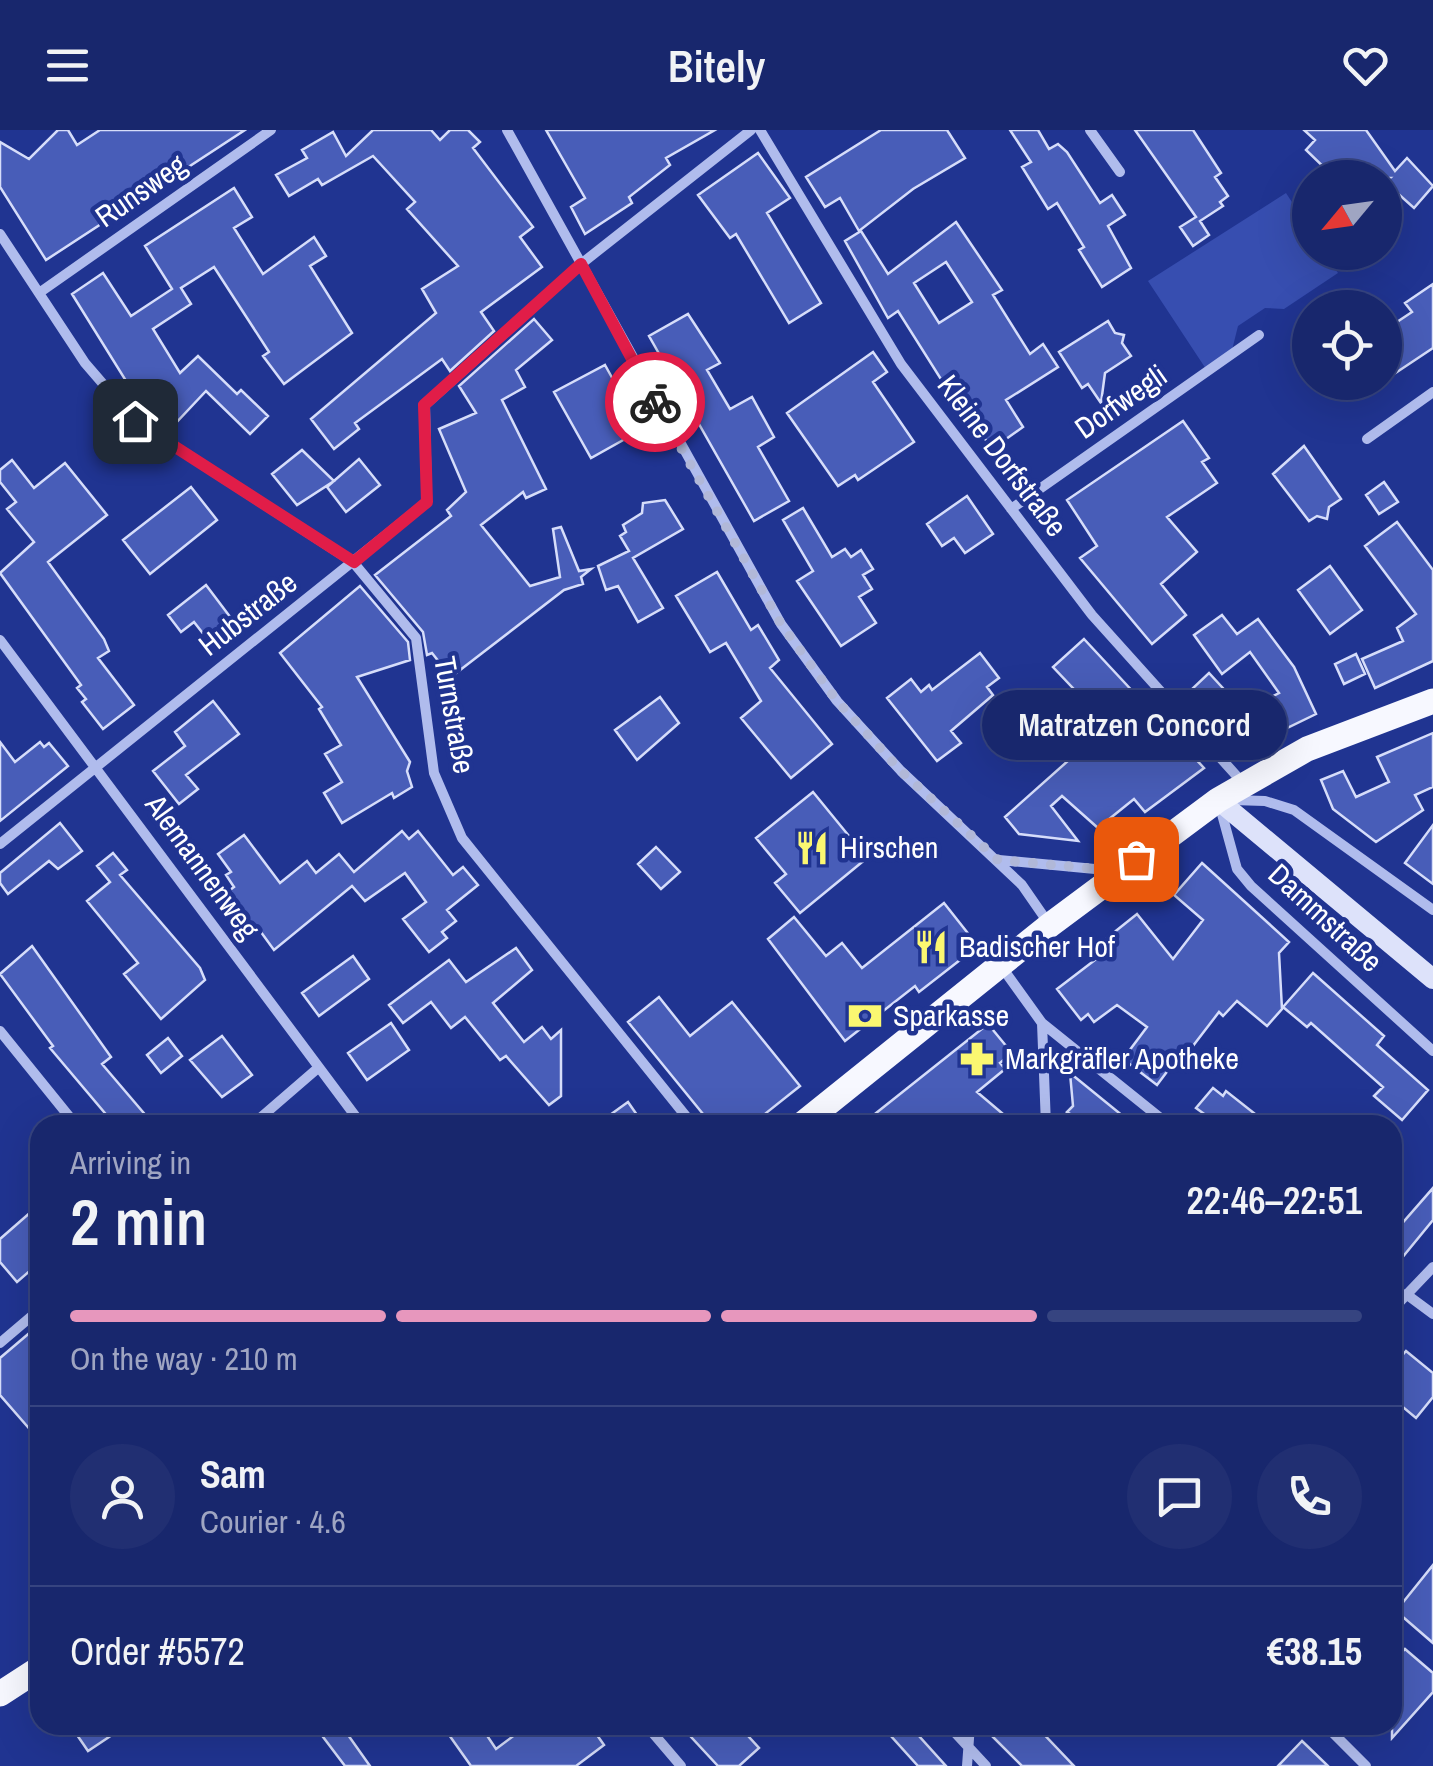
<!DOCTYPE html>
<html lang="en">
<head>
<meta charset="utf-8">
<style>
	body { margin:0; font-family:"Archivo Narrow",sans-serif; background:#212f72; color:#f1f3f6; height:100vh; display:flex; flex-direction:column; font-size:38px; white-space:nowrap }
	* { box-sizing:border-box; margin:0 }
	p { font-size:32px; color:#9fa5c2 }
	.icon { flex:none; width:55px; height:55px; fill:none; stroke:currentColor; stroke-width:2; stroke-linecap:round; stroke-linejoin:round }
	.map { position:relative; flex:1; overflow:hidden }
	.side { position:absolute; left:30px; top:985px; width:1372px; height:620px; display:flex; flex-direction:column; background:#18276d; border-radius:30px; box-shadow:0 10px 40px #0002,0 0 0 2px #364480 }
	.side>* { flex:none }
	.needle { width:65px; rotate:241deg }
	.fabs { position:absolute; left:1292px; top:30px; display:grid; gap:20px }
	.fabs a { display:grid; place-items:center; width:110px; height:110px; border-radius:50%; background:#18276d; box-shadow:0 10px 40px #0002,0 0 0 2px #364480; font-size:50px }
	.pin { position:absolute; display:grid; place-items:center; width:85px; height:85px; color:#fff; margin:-42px; border-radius:20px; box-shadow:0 5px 15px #0006 }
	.courier { position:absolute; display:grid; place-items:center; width:100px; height:100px; margin:-50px; border:8px solid #e11d48; border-radius:50%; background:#fff; color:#222; box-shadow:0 2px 12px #0007 }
	.bubble { position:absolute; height:70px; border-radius:35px; background:#18276d; box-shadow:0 10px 40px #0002,0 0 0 2px #364480; font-size:32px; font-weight:600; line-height:70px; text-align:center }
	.summary em { font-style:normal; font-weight:600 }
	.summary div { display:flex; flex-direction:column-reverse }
	.summary { display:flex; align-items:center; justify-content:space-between; height:170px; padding:0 40px }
	h1 { font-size:65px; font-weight:600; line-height:75px }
	.bar { display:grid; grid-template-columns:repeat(4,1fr); gap:15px 10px; align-content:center; height:120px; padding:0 40px }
	.bar i { height:12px; border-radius:8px; background:#364480 }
	.bar .on { background:#e797bd }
	.bar p { grid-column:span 4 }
	.line { display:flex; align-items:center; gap:25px; padding:0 40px; border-top:2px solid #364480 }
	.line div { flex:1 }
	.round { display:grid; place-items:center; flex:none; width:105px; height:105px; border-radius:52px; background:#212f72 }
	header { display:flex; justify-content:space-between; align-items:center; height:130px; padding:0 40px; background:#18276d; font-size:45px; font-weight:600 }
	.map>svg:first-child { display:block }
	.green { fill:#374eb0 }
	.building { fill:#485db8; stroke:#d6ddfa; stroke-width:2.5; fill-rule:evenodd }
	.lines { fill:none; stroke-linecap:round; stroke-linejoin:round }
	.street { stroke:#b0bced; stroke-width:10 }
	.secondary { stroke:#dde2fa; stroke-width:20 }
	.primary { stroke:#f7f8ff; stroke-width:25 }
	.done { stroke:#b1b8d8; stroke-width:10; stroke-dasharray:0 18 }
	.route { stroke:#e11d48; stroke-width:12 }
	.labels { text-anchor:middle; stroke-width:9; stroke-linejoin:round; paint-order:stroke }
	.street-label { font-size:30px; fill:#fff; stroke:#203491 }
	.poi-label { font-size:30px; fill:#fff; stroke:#203491; text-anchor:start }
</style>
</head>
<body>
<header><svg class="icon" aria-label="menu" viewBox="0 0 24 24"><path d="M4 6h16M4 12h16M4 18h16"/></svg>Bitely<svg class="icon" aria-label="heart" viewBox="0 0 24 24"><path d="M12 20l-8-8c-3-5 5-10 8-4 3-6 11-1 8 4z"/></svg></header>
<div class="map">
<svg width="1433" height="1636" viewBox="0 0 1433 1636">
	<rect width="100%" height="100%" fill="#203491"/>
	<path class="green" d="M1286,63L1310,100V122L1324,123L1338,143L1284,179L1265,178L1238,196L1232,220L1206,239L1148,151Z"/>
	<path class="building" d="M58,0H68L77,15L100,0H245L46,130L0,57V12L29,29Z
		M373,0H431L440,10L450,0H468L480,12L473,18L533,97L520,107L542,137L481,182L494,201L450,241L442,229L355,293L359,299L334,319L311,289L436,183L422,159L458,136L407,79L415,72L373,26L322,55L318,49L289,66L276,45L307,28L302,20L333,2L346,26Z
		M546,0H715L666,28L670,35L629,67L632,73L585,104L571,77L585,68Z
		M881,0H947L965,28L913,59L859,101L840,68L825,77L806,47Z
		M1010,0H1038L1049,19L1058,14L1067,22L1100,73L1112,65L1125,85L1108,96L1131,138L1102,157L1079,120L1084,117L1057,73L1048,79L1022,37L1031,32Z
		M1135,0H1193L1221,43L1215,47L1228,66L1220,72L1223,76L1200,91L1209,105L1193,116L1180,97L1196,87Z
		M1304,0H1366L1395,41L1407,28L1433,56L1414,78L1385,52L1390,48H1335L1306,20L1315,10Z
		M758,23L790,68L767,83L821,173L789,193L736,104L730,108L698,65Z
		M234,58L252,87L234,98L263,144L314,107L326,126L310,136L352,203L284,254L263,226L269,222L214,137L181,158L191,174L153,199L180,243L198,226L237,264L241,260L268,286L250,304L206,261L173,296L131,259L72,164L103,143L131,186L172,159L145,116Z
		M956,92L1002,160L993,165L1030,224L1043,214L1058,237L1006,270L1023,297L992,319L959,271L956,273L898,181L888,188L845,111L861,101L888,144ZM946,132L972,172L939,193L914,153Z
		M1433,154V218L1385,250V200L1412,182L1405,173Z
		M688,184L720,233L707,240L730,279L752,267L774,307L758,317L789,371L754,391L649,206Z
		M534,189L552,210L516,240L525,257L502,270L546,359L526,368L523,362L481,395L530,456L560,447L553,399L561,397L579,441L591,439L581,447L583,454L564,460L451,547L432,523L427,525L423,502L375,445L451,386L447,380L466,362L439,299L476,283L459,256Z
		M1108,191L1115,203L1124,205L1122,213L1131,226L1105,243L1101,273L1088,254L1082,258L1059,222Z
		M873,222L887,242L873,252L914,312L858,350L855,345L838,356L787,283Z
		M605,235L641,300L591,328L554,262Z
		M1183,291L1209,328L1202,332L1217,353L1167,387L1197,422L1161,454L1186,485L1152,514L1080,428L1097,416L1067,370Z
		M1304,316L1341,369L1329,377L1327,389L1317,386L1309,391L1273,344Z
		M302,320L334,351L297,375L272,344Z
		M359,329L380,355L346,382L327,357Z
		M12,330L34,358L65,333L107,385L48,432L104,509L109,521L98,528L134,575L103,599L82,572L86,569L77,558L81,555L0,443L34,412L7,379L16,372L0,352V340Z
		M1384,352L1398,372L1379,384L1366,365Z
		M191,357L217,390L150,444L123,410Z
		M967,366L993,404L965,423L954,408L942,416L927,394Z
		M665,370L683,399L633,428L663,478L638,492L618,456L606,460L598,436L629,421L620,406L626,402L623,395L642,383L643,373Z
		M803,378L832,427L845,419L851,427L861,420L873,439L863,445L872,459L859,467L876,493L841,516L797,451L813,441L783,390Z
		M1397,392L1433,440V531L1375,558L1362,529L1403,511L1397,498L1416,484L1365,416Z
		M1330,436L1362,480L1330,504L1298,460Z
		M717,442L751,500L758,495L779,530L770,538L832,614L791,648L741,588L761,571L726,513L710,522L676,466Z
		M206,455L237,496L212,515L194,492L181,502L168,485Z
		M360,456L408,512L410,530L357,547L410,632L407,641L412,657L394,668L392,663L342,693L324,663L342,652L325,624L341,615L319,579L322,577L280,523Z
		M1222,485L1237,504L1258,489L1294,537L1316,584L1242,620L1192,559L1209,543L1244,581L1279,563L1250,522L1222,544L1194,505Z
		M1084,509L1204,638L1145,682L1134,669L1098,698L1062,666L1051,676L1078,711L1019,704L1005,687L1088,613L1071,590L1088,574L1053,537Z
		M980,523L999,548L987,557L993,565L951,601L961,613L937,631L887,568L911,549L921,562L929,555L932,560Z
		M1356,524L1365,544L1344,554L1335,534Z
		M660,567L679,593L637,630L615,600Z
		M213,571L239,604L186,645L198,659L179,674L153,641L185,616L175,602Z
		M1433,603V657L1415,665L1423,680L1376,712L1333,679L1321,650L1343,641L1356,667L1389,652L1377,627Z
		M0,612L15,632L40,612L44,617L49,613L68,636L0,691Z
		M813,662L867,728L800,783L775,753L786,744L756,708Z
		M60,693L82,721L58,739L49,731L8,764L0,753V743Z
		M1433,695V754L1405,733Z
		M402,701L409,709L418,701L453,745L463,737L478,755L447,780L456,791L442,802L447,808L429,822L403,789L426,772L405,743L365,771L352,756L274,820L258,798L253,802L226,763L234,757L226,745L231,742L218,724L244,705L280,753L307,731L316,743L339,724L354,742Z
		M656,717L680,742L661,759L638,734Z
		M113,723L127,740L120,745L200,838L205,850L161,889L124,844L138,833L87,771L110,752L97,736Z
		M1202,733L1289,812L1279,823L1282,879L1267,896L1237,871L1223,886L1219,882L1176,938L1172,935L1157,955L1123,929L1147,897L1117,875L1094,892L1088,884L1081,890L1057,859L1108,820L1102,812L1137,784L1173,829L1203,790L1174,765Z
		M944,773L978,816L919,862L915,856L845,911L768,809L794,787L826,826L842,813L862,838Z
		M32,816L111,927L102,934L154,995H115L50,918L53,916L0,844Z
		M516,818L532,840L493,873L524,912L542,897L551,909L561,900V966L549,975L506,926L500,930L465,887L451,898L431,872L403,893L389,875L449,830L466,852Z
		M353,826L369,849L319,886L302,863Z
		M1313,843L1384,906L1377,915L1428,960L1402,990L1374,966L1383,957L1311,893L1307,897L1283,877Z
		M659,867L690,906L732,872L800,956L751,995H712L628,892Z
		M391,893L409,920L367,950L348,923Z
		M988,894L1012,923L1000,933L1005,939L977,962L1016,995H861Z
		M222,906L252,945L222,967L190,930Z
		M168,908L182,926L161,943L147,925Z
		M1070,943L1134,995H1063L1072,985L1067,982L1073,976Z
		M1213,958L1223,966L1226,961L1269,995H1200L1207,986L1196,978Z
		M628,972L644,995H596Z
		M1433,1058V1090L1392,1140V1105Z
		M40,1074V1132L17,1152L0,1132V1109Z
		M40,1194V1311L0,1265V1228Z
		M1406,1221L1433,1243V1267L1416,1288L1392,1268V1237Z
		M1433,1435V1513L1396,1481Z
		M1405,1519L1433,1543V1562L1392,1608V1533Z
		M85,1595H127L88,1621L75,1602Z
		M314,1595H341L370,1636H345Z
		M442,1595H480L496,1619L528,1595H590L604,1615L576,1636H471Z
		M680,1595H738L759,1618L739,1636H718Z
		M881,1595H909L946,1636H918Z
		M1005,1595H1035L1074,1636H1022L985,1599L1004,1602Z
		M1302,1611L1328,1636H1278Z"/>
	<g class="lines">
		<path class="street" d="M507,0L781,494L837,571L901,641L1022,755L1049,794
			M760,0L901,234L1092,485L1243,653
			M1090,0L1120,42
			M0,104L85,233L135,291L353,432L416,508L434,643L462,708L693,995
			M39,163L271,0
			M1367,309L1433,262
			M1011,379L1259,205
			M0,510L362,995
			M1232,670L1265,671L1294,680L1433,780
			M1220,677L1237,739L1251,756L1433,921
			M0,714L427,372L425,275L581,134L751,0
			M999,730L1116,741
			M1001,836L1042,893L1046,995
			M1042,893L1169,995
			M0,901L76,995
			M252,995L318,938
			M1406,1164L1433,1184
			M1392,1180L1433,1137
			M0,1213L40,1179
			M646,1595L681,1636
			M948,1595L986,1636
			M1325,1595L1366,1636
			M967,1636L970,1595"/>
		<path class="secondary" d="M1218,670L1433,849"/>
		<path class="primary" d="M801,995L1050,795L1218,670L1307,619L1433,571
			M0,1564L40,1538"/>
	</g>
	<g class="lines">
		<path class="done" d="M655,272L781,494L837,571L901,641L998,730L1121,741L1136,729"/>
		<path class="route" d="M135,291L354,432L427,372L424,275L581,134L655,272"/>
	</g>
	<defs>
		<g id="restaurant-bare" transform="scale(2.7)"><path d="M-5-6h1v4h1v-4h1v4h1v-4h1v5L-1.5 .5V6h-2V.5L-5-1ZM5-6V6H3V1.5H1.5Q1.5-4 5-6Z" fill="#fbf771" stroke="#203491" stroke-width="2.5" paint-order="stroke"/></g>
		<g id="bank-bare" transform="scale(2.7)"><path d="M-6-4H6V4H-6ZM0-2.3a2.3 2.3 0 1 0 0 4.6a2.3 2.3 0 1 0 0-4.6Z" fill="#fbf771" stroke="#203491" stroke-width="2.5" paint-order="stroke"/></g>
		<g id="pharmacy-bare" transform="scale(2.7)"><path d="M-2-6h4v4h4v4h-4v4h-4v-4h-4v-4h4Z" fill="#fbf771" stroke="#203491" stroke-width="2.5" paint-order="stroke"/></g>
	</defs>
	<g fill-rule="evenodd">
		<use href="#restaurant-bare" x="812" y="718"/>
		<use href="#restaurant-bare" x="931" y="817"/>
		<use href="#bank-bare" x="865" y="886"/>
		<use href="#pharmacy-bare" x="977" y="929"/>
	</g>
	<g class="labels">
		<g class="street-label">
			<text transform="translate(141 61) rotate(-35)" y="10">Runsweg</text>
			<text transform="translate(1121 272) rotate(-35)" y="10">Dorfwegli</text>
			<text transform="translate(1002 326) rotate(53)" y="10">Kleine Dorfstraße</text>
			<text transform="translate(248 484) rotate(-38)" y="10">Hubstraße</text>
			<text transform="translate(454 585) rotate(80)" y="10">Turnstraße</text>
			<text transform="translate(202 737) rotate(54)" y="10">Alemannenweg</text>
			<text transform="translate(1325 788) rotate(43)" y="10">Dammstraße</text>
		</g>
		<g class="poi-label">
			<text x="840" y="728">Hirschen</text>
			<text x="959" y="827">Badischer Hof</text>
			<text x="893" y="896">Sparkasse</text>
			<text x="1005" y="939">Markgräfler Apotheke</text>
		</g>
	</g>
</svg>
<div class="fabs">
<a><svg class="needle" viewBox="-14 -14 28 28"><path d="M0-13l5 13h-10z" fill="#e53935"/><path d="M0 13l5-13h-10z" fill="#9fa5c2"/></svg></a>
<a><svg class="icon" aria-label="locate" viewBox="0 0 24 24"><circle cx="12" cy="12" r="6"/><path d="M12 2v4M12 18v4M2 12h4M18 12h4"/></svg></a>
</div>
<div class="pin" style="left:1136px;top:729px;background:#ea580c"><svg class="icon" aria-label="bag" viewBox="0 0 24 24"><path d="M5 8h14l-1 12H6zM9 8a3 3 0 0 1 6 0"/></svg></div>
<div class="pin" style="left:135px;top:291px;background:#1f2937"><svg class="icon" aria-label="home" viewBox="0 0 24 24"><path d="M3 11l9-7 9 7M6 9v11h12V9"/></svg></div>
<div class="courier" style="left:655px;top:272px"><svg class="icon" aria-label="bike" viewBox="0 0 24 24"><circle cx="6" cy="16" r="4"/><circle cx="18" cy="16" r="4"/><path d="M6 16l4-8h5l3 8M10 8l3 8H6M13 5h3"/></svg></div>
<div class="bubble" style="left:982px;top:560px;width:305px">Matratzen Concord</div>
<section class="side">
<div class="summary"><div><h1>2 min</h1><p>Arriving in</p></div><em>22:46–22:51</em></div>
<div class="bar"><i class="on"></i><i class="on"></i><i class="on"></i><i></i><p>On the way · 210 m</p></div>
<div class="line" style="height:180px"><a class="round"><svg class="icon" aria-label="person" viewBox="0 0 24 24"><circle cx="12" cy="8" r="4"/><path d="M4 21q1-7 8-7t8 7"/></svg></a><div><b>Sam</b><p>Courier · 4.6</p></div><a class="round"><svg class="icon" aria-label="chat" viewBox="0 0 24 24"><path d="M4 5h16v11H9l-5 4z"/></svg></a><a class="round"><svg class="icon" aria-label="phone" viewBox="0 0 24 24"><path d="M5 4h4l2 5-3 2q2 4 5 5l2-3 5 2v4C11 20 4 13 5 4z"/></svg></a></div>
<div class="line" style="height:130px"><div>Order #5572</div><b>€38.15</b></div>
</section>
</div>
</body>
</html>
